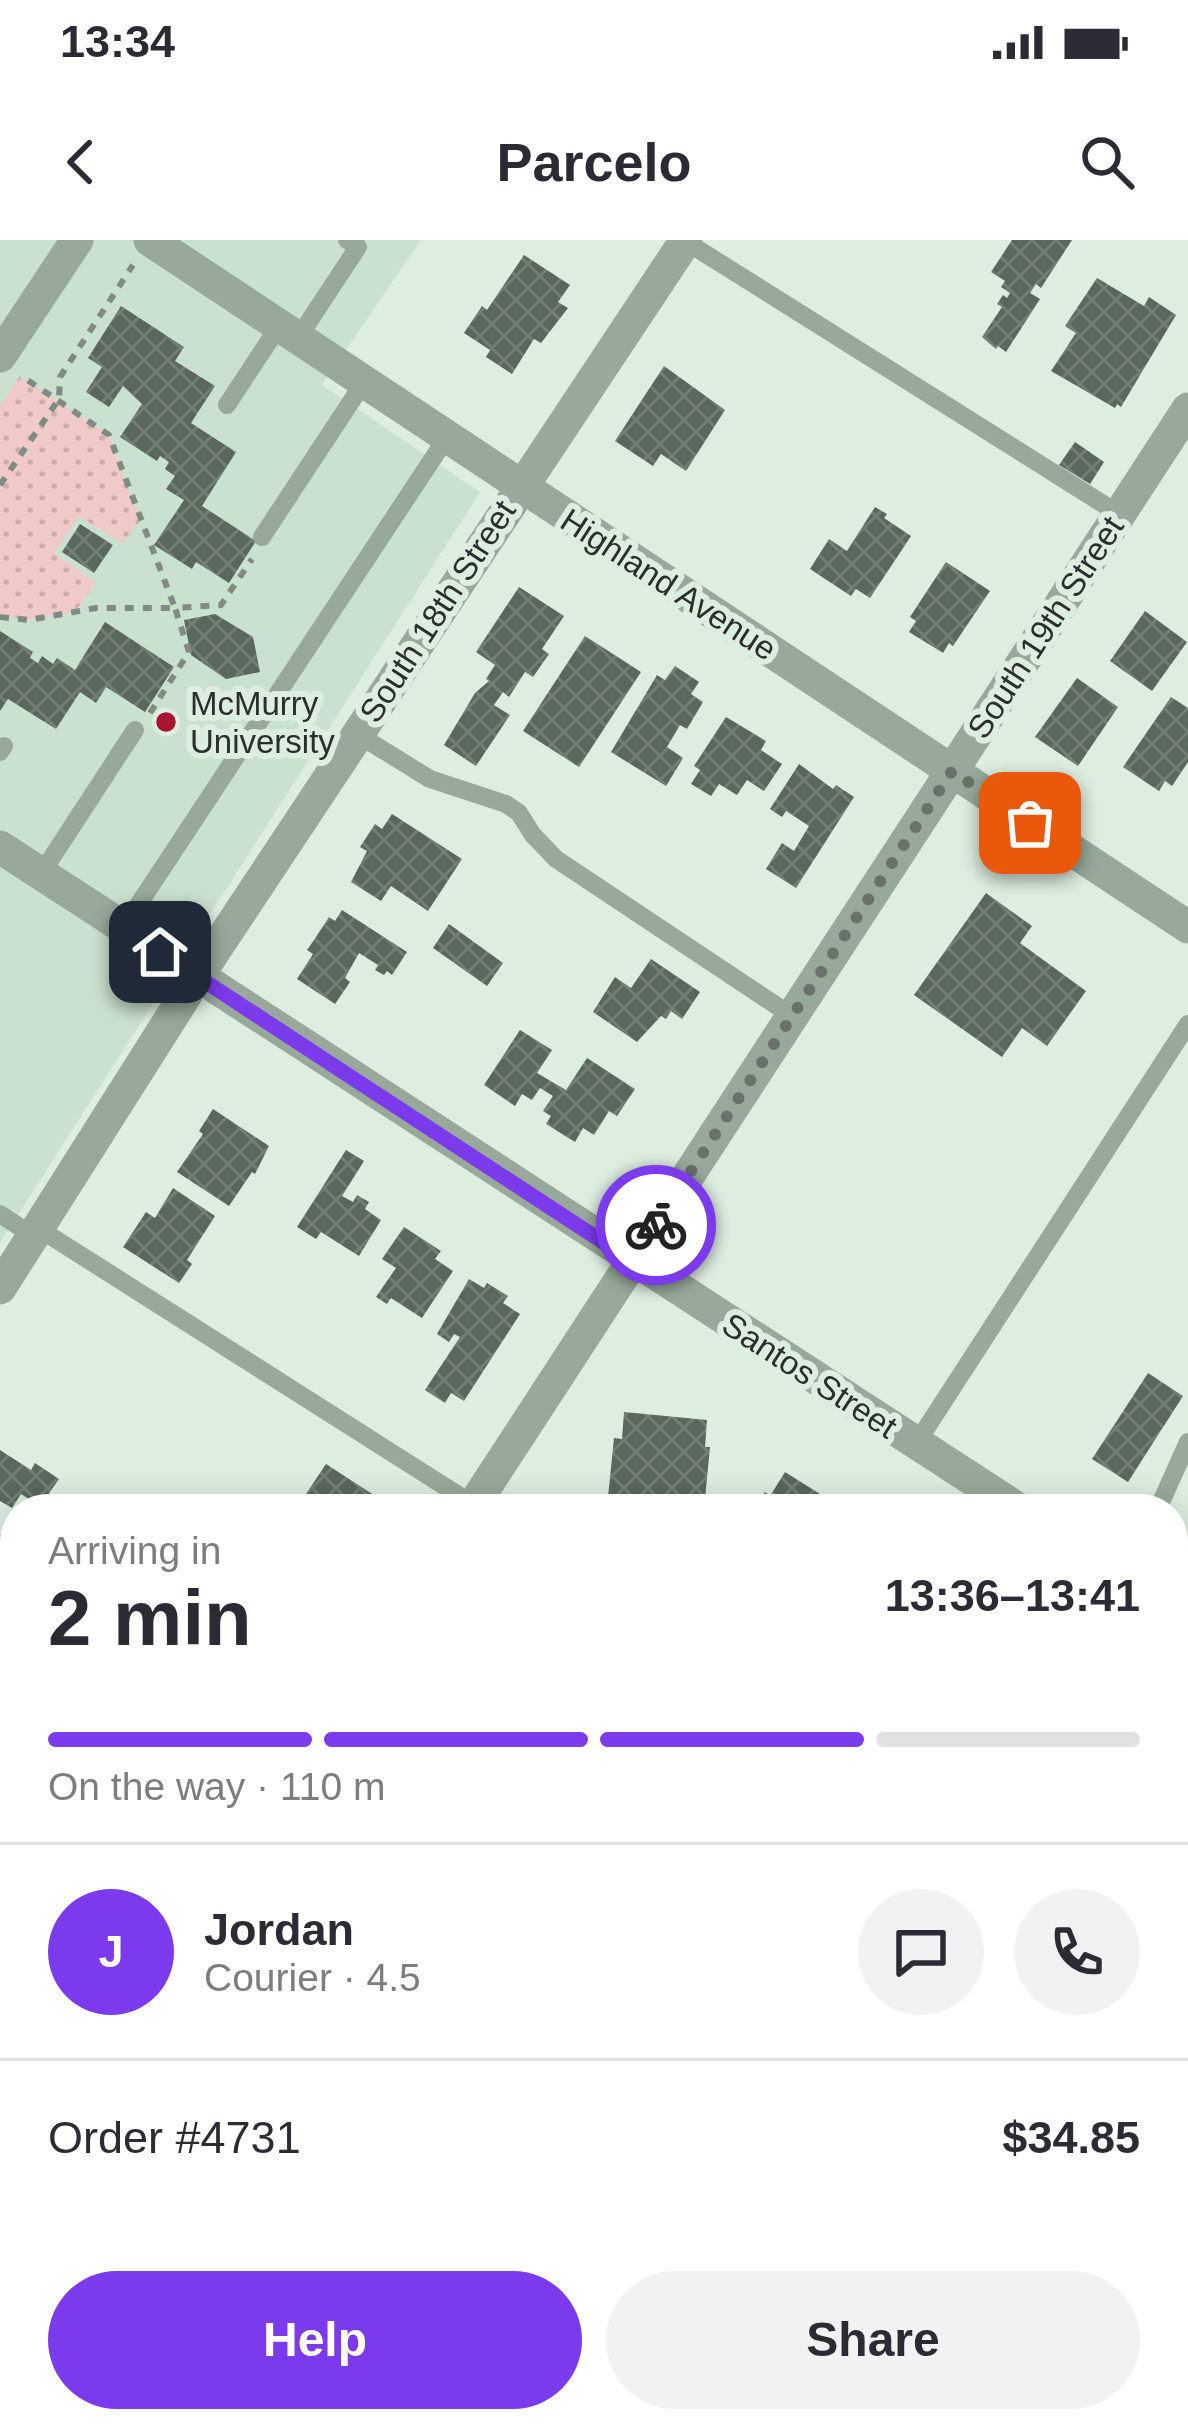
<!DOCTYPE html>
<html lang="en">
<head>
<meta charset="utf-8">
<style>
	body { margin:0; font-family:Arial,sans-serif; background:#f2f2f3; color:#2b2b33; height:100vh; display:flex; flex-direction:column; font-size:45px; white-space:nowrap }
	* { box-sizing:border-box; margin:0 }
	p { font-size:39px; color:#7c7c81 }
	.icon { flex:none; width:66px; height:66px; fill:none; stroke:currentColor; stroke-width:2; stroke-linecap:round; stroke-linejoin:round }
	.map { position:relative; flex:1; overflow:hidden }
	.drawer { position:absolute; left:0px; top:1254px; width:1188px; height:939px; display:flex; flex-direction:column; background:#fff; border-radius:48px 48px 0 0; box-shadow:0 6px 30px #0003 }
	.drawer>* { flex:none }
	.pin { position:absolute; display:grid; place-items:center; width:102px; height:102px; color:#fff; margin:-51px; border-radius:24px; box-shadow:0 6px 18px #0006 }
	.courier { position:absolute; display:grid; place-items:center; width:120px; height:120px; margin:-60px; border:9px solid #7c3aed; border-radius:50%; background:#fff; color:#222; box-shadow:0 3px 15px #0007 }
	.head em { font-style:normal; font-weight:600 }
	.head div { display:flex; flex-direction:column-reverse }
	.head { display:flex; align-items:center; justify-content:space-between; height:204px; padding:0 48px }
	h1 { font-size:78px; font-weight:600; line-height:90px }
	.bar { display:grid; grid-template-columns:repeat(4,1fr); gap:18px 12px; align-content:center; height:144px; padding:0 48px }
	.bar i { height:15px; border-radius:9px; background:#e1e1e2 }
	.bar .current { background:#7c3aed }
	.bar p { grid-column:span 4 }
	.line { display:flex; align-items:center; gap:30px; padding:0 48px; border-top:3px solid #e1e1e2 }
	.line div { flex:1 }
	.round { display:grid; place-items:center; flex:none; width:126px; height:126px; border-radius:63px; background:#f2f2f3 }
	.button { display:flex; gap:24px; margin-top:auto; padding:24px 48px }
	.button a { flex:1; height:138px; border-radius:72px; background:#7c3aed; color:#fff; font-size:48px; font-weight:600; line-height:138px; text-align:center }
	.button a+a { background:#f2f2f3; color:#2b2b33 }
	.status { display:flex; justify-content:space-between; align-items:center; height:84px; padding:0 60px; background:#fff; direction:ltr }
	.status svg { height:33px; fill:currentColor }
	header { display:flex; justify-content:space-between; align-items:center; height:156px; padding:0 48px; background:#fff; font-size:54px; font-weight:600 }
	.map>svg:first-child { display:block }
	.built { fill:#cbe1cf }
	.grass { fill:url(#grass-dots) }
	.building { fill:url(#building-cross-hatch) }
	.lines { fill:none; stroke-linecap:round; stroke-linejoin:round }
	.path { stroke:#808b82; stroke-width:6; stroke-dasharray:9 9; stroke-linecap:butt }
	.service { stroke:#98a99b; stroke-width:18 }
	.minor { stroke:#98a99b; stroke-width:33 }
	.done { stroke:#68726a; stroke-width:12; stroke-dasharray:0 21.6 }
	.route { stroke:#7c3aed; stroke-width:15 }
	.poi-dot { fill:#aa1331; stroke:#ddede0; stroke-width:4.5 }
	.labels { text-anchor:middle; stroke-width:12; stroke-linejoin:round; paint-order:stroke }
	.street-label { font-size:33px; fill:#292f2a; stroke:#ddede0 }
	.poi-label { font-size:33px; fill:#292f2a; stroke:#ddede0; text-anchor:start }
</style>
</head>
<body>
<div class="status"><b>13:34</b><svg viewBox="0 0 49 12"><path d="M0 12V9h3v3zM5 12V6h3v6zM10 12V3h3v9zM15 12V0h3v12zM26 1h20v11H26zM47 4h2v5h-2z"/></svg></div>
<header><svg class="icon" aria-label="back" viewBox="0 0 24 24"><path d="M15 5l-7 7 7 7"/></svg>Parcelo<svg class="icon" aria-label="search" viewBox="0 0 24 24"><circle cx="10" cy="10" r="6"/><path d="M15 15l6 6"/></svg></header>
<div class="map">
<svg width="1188" height="2191" viewBox="0 0 1188 2191">
	<defs>
		<pattern id="grass-dots" width="8" height="8" patternUnits="userSpaceOnUse" patternTransform="scale(3)"><rect width="8" height="8" fill="#f0cac9"/><path d="M2 2h.1M6 6h.1" fill="none" stroke="#ceaead" stroke-width="1.8" stroke-linecap="round"/></pattern>
		<pattern id="building-cross-hatch" width="8" height="8" patternUnits="userSpaceOnUse" patternTransform="scale(3)"><rect width="8" height="8" fill="#5a675c"/><path d="M0 0l8 8M0 8l8-8" fill="none" stroke="#737e75"/></pattern>
	</defs>
	<rect width="100%" height="100%" fill="#ddede0"/>
	<path class="built" d="M0,0H421L322,145L480,252L0,1003Z"/>
	<path class="grass" d="M20,136L109,195L140,281L122,303L79,276L54,314L96,342L75,372L29,380L0,376V166Z"/>
	<path class="building" d="M1012,0H1072L1041,48L1036,44L1030,53L1040,59L1006,112L998,106L996,109L982,97L1002,67L997,64L1003,55L1007,58L1010,53L1001,47L1005,41L991,32Z
		M524,15L570,45L558,62L568,68L541,103L534,99L512,134L486,117L490,110L464,93L482,66L487,70Z
		M1097,38L1144,66L1149,57L1176,75L1121,167L1117,164L1115,168L1051,131L1076,93L1065,86Z
		M121,66L184,107L175,121L215,146L191,183L236,212L202,266L256,301L229,343L196,322L192,329L154,305L184,260L166,249L175,236L165,229L169,222L160,216L157,221L120,197L142,164L123,146L109,167L86,152L102,127L88,118Z
		M664,126L725,170L686,231L661,214L653,226L615,201Z
		M1075,202L1104,222L1090,244L1059,225Z
		M875,267L887,274L884,278L911,296L870,358L856,349L851,356L810,329L829,299L847,311Z
		M80,284L113,305L94,333L62,312Z
		M946,322L990,351L953,406L949,403L943,413L909,392L916,381L910,377Z
		M519,347L564,376L542,409L549,414L533,437L525,432L509,457L503,452L494,465L510,475L476,526L444,505L475,453L489,441L486,439L495,425L476,412Z
		M1145,371L1187,402L1152,451L1110,421Z
		M215,374L253,397L260,432L226,439L191,415L184,380Z
		M105,382L174,427L145,472L106,447L96,463L80,452L56,489L8,459L0,471V391L33,412L30,418L38,423L42,416L53,424L57,418L75,430Z
		M585,396L641,432L579,527L523,491Z
		M675,426L699,442L691,454L703,462L687,489L680,485L667,507L683,518L666,546L611,512L657,435L665,440Z
		M1077,438L1118,467L1078,526L1035,497Z
		M1171,457L1188,468V522L1172,546L1165,541L1159,551L1123,527Z
		M726,477L766,501L761,510L782,524L764,551L747,540L737,555L719,544L711,556L691,544L700,530L694,526Z
		M799,524L833,549L836,545L854,557L796,648L766,629L782,603L794,611L809,586L786,571L782,577L770,569Z
		M392,574L462,619L428,671L391,646L381,661L351,642L367,611L360,607L375,584L382,589Z
		M986,653L1032,686L1020,703L1086,751L1047,806L1022,788L1002,817L914,755Z
		M342,670L407,712L392,735L387,731L384,735L375,730L378,725L359,713L345,738L350,742L335,764L297,739L313,714L307,710L314,700L329,677L335,681Z
		M449,684L503,723L487,746L433,708Z
		M651,719L700,752L682,779L671,771L666,779L661,776L637,802L593,772L615,737L631,748Z
		M520,790L552,810L537,833L566,850L587,818L635,849L617,876L609,871L594,895L583,888L575,902L546,884L551,876L543,871L553,856L540,848L532,860L522,854L515,866L484,845Z
		M213,869L269,906L255,934L252,932L229,966L177,932L203,894L199,891Z
		M346,910L364,921L342,956L353,962L357,955L369,962L365,969L381,980L359,1016L321,992L316,999L297,987Z
		M173,948L215,976L187,1020L192,1024L179,1043L123,1007L146,972L155,978Z
		M404,987L441,1011L435,1019L453,1031L422,1078L391,1058L387,1064L376,1057L396,1028L382,1019Z
		M469,1039L484,1048L487,1043L508,1056L503,1063L520,1074L464,1161L451,1153L445,1163L425,1150L460,1097L454,1094L449,1102L437,1094Z
		M1148,1133L1183,1156L1128,1242L1092,1219Z
		M624,1172L707,1180L705,1207H710L704,1269L607,1267L614,1198L622,1199Z
		M0,1210L31,1230L35,1223L59,1239L40,1266L21,1254L12,1268L0,1261Z
		M326,1224L383,1261L377,1269H296Z
		M785,1232L820,1254L842,1269H754L765,1252L770,1256Z
		M1185,1475L1188,1477V1533L1173,1551V1479L1179,1483Z
		M12,1682L15,1739L4,1755L0,1752V1700Z
		M1177,1755L1188,1762V1784L1181,1795L1173,1790V1760Z
		M1188,2005V2048L1173,2038V2010L1181,2015Z
		M15,2101V2143L0,2133V2123Z
		M109,2178H218L209,2191H100Z
		M646,2178H720L725,2181L718,2191H637Z
		M1005,2178H1034L1025,2191H997Z"/>
	<g class="lines">
		<path class="path" d="M0,245L59,159L60,137L133,25
			M0,377L29,380L96,368H175L109,195L23,137
			M150,473L189,412L175,368L221,365L252,319"/>
		<path class="service" d="M685,1L1119,274
			M298,98L358,7L347,0
			M227,165L279,86
			M262,297L364,142
			M357,494L430,539L506,564L519,573L533,595L556,619L792,776
			M0,512L4,506
			M41,634L135,490
			M123,688L447,197
			M0,974L33,996
			M38,988L474,1265
			M916,1204L1188,784
			M1158,1269L1188,1202
			M0,1518L15,1492
			M1173,1727L1188,1737"/>
		<path class="minor" d="M150,0L1188,687
			M0,116L77,0
			M0,607L1018,1269
			M0,1048L197,737L686,0
			M471,1269L1188,169
			M0,1311L15,1321
			M1173,1369L1188,1379
			M0,1914L15,1924
			M0,1980L15,1957
			M1173,2089L1188,2099
			M404,2178L424,2191"/>
	</g>
	<g class="lines">
		<path class="done" d="M656,985L952,531L1030,583"/>
		<path class="route" d="M160,712L632,1021L656,985"/>
	</g>
	<circle class="poi-dot" cx="166" cy="482" r="12"/>
	<g class="labels">
		<g class="street-label">
			<text transform="translate(669 344) rotate(33)" y="12">Highland Avenue</text>
			<text transform="translate(437 371) rotate(-57)" y="12">South 18th Street</text>
			<text transform="translate(1045 387) rotate(-57)" y="12">South 19th Street</text>
			<text transform="translate(810 1135) rotate(33)" y="12">Santos Street</text>
		</g>
		<g class="poi-label">
			<text x="190" y="475">McMurry<tspan x="190" dy="38">University</tspan></text>
		</g>
	</g>
</svg>
<div class="pin" style="left:1030px;top:583px;background:#ea580c"><svg class="icon" aria-label="bag" viewBox="0 0 24 24"><path d="M5 8h14l-1 12H6zM9 8a3 3 0 0 1 6 0"/></svg></div>
<div class="pin" style="left:160px;top:712px;background:#1f2937"><svg class="icon" aria-label="home" viewBox="0 0 24 24"><path d="M3 11l9-7 9 7M6 9v11h12V9"/></svg></div>
<div class="courier" style="left:656px;top:985px"><svg class="icon" aria-label="bike" viewBox="0 0 24 24"><circle cx="6" cy="16" r="4"/><circle cx="18" cy="16" r="4"/><path d="M6 16l4-8h5l3 8M10 8l3 8H6M13 5h3"/></svg></div>
<section class="drawer">
<div class="head"><div><h1>2 min</h1><p>Arriving in</p></div><em>13:36–13:41</em></div>
<div class="bar"><i class="current"></i><i class="current"></i><i class="current"></i><i></i><p>On the way · 110 m</p></div>
<div class="line" style="height:216px"><b class="round" style="background:#7c3aed;color:#fff">J</b><div><b>Jordan</b><p>Courier · 4.5</p></div><a class="round"><svg class="icon" aria-label="chat" viewBox="0 0 24 24"><path d="M4 5h16v11H9l-5 4z"/></svg></a><a class="round"><svg class="icon" aria-label="phone" viewBox="0 0 24 24"><path d="M5 4h4l2 5-3 2q2 4 5 5l2-3 5 2v4C11 20 4 13 5 4z"/></svg></a></div>
<div class="line" style="height:156px"><div>Order #4731</div><b>$34.85</b></div>
<div class="button"><a>Help</a><a>Share</a></div>
</section>
</div>
</body>
</html>
